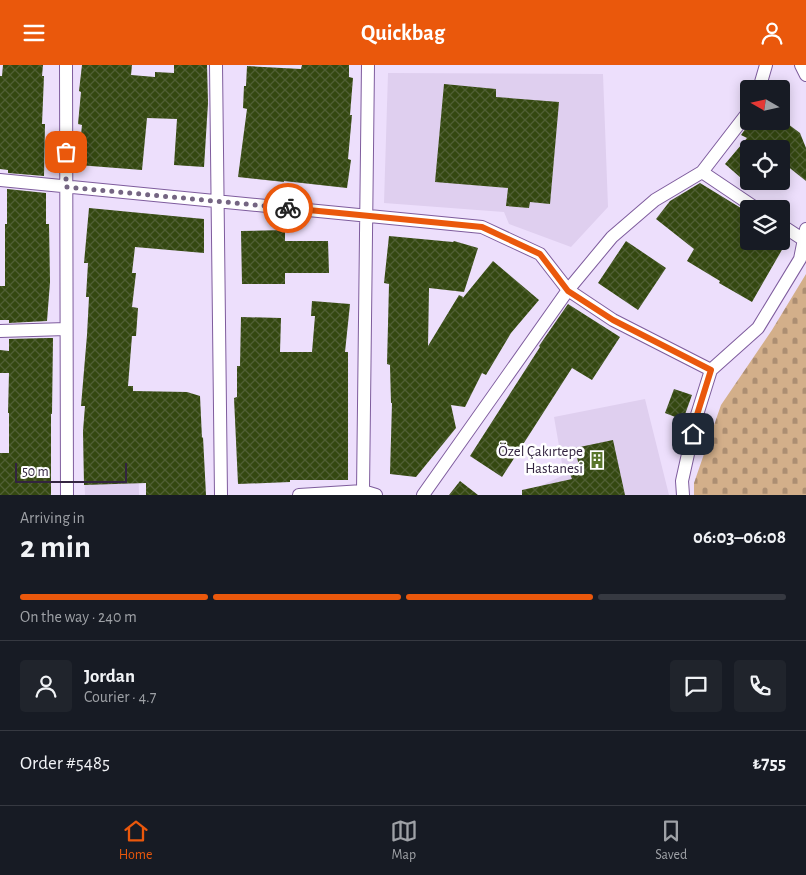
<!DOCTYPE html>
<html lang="en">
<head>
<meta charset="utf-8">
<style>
	body { margin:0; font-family:"Alegreya Sans",sans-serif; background:#20242c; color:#f1f3f6; height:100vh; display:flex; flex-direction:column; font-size:19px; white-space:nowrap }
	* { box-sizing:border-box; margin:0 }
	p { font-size:16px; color:#9ea1a6 }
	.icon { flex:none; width:28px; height:28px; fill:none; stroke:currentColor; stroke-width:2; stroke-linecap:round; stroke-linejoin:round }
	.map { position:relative; height:430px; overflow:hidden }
	.details { display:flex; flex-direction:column; background:#171b24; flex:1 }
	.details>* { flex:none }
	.needle { width:32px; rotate:279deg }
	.fabs { position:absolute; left:740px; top:15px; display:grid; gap:10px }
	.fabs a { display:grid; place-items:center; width:50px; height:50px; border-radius:5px; background:#171b24; box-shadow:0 2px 12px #0003; font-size:25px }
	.scale { position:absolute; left:15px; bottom:12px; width:112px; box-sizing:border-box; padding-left:5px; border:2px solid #332440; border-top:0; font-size:14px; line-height:18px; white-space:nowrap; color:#332440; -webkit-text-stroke:4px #fff; paint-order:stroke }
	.pin { position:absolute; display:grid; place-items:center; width:42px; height:42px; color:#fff; margin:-21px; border-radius:10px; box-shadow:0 2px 8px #0006 }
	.courier { position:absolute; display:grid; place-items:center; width:50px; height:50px; margin:-25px; border:4px solid #ea580c; border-radius:50%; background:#fff; color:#222; box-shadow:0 1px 6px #0007 }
	.overview em { font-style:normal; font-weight:700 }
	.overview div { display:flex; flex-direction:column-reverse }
	.overview { display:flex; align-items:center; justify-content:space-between; height:85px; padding:0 20px }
	h1 { font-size:32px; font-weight:700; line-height:38px }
	.bar { display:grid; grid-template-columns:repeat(4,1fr); gap:8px 5px; align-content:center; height:60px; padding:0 20px }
	.bar i { height:6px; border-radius:4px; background:#363941 }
	.bar .on { background:#ea580c }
	.bar p { grid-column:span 4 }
	.line { display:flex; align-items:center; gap:12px; padding:0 20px; border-top:1px solid #363941 }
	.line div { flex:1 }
	.round { display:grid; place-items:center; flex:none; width:52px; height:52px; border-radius:5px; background:#20242c }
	header { display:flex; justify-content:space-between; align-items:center; height:65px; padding:0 20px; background:#ea580c; color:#fff; font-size:22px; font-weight:700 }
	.menu { display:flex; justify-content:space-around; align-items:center; height:70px; border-top:1px solid #363941; background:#171b24; font-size:14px; color:#9ea1a6 }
	.menu a { display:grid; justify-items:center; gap:2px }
	.menu .on { color:#ea580c }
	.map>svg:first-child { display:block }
	.built { fill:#dfcfef }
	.cemetery { fill:url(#cemetery-stones) }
	.building { fill:url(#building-cross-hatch) }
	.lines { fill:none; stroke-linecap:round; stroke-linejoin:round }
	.street-casing { stroke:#7e5c9d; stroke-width:14 }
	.street { stroke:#fff; stroke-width:12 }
	.done { stroke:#746582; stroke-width:5; stroke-dasharray:0 9 }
	.route { stroke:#ea580c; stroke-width:6 }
	.labels { text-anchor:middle; stroke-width:5; stroke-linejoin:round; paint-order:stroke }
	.poi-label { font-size:15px; fill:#332440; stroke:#fff; text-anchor:end }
</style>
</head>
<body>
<header><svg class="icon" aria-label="menu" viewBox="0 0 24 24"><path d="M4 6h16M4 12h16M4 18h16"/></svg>Quickbag<svg class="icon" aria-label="person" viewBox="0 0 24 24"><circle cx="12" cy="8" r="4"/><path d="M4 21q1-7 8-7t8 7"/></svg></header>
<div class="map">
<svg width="806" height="430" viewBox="0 0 806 430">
	<defs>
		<pattern id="cemetery-stones" width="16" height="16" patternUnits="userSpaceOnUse" patternTransform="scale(1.25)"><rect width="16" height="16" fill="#d3af8a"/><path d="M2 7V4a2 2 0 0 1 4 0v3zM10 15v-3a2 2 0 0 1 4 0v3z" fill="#ac8e72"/></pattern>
		<pattern id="building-cross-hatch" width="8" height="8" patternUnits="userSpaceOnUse" patternTransform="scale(1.25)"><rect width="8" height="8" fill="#344810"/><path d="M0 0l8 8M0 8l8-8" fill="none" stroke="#505f34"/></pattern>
	</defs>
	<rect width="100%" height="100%" fill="#eddffc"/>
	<path class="built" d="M388,8L603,9L608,142L571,182L509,159L504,147L384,138Z
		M645,334L669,430H537L536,425L540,421L564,410L554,352Z
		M138,381L139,430H85L83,382Z"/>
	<path class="cemetery" d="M806,209V430H694V418L721,340L772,265Z"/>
	<path class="building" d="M3,0H43L42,11H44L42,59H45L44,111L8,108V105L0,104V11H2Z
		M82,0H132L131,10L155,12V7L174,8V0H207L208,38L204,102L174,100L177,54L147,53L142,105L78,100L82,60L78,59L81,27L79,26Z
		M302,0H349V12L353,13L350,50H352L348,94L351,95L347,123L284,116V117L238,112L247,44L243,43L244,21H246L247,1L301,4Z
		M444,19L496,24V32L559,37L550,139L530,137L529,143L506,141L508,123L435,117Z
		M751,56H784L800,68L806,83V116L781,96V84H749V120L725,99L747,73L741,70Z
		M700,118L749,148V176H787L752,237L719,218L720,216L687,196L694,184L656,154L670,136Z
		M7,124L46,128V159H49L50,217L47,256L9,258V255H0V221H5V159H7Z
		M89,143L204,154V188L135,182L132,208H136L132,242L138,243L136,271H132L128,321H133V326L187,327L200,331L202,373L203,372L206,430H146V418L84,420L83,366L85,341H81L87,270L89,232H86L88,198H84Z
		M285,165V176H328L329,208H285V219H242L241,166Z
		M389,171L453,177L454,176L478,183L464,227L429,223L428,281L459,230L463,232L462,234L493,196L539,235L511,268L486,310L482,308L465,342L451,340L456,363L416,412L390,409L392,338H391L390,300L387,299L389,219L384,218Z
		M626,176L666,203L638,245L598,218Z
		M312,236L350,239L345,287H348V415H290V417L238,419L234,333L237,332V301H240L241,252L281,253L280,287H312L315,251H311Z
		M568,239L620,272L592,315L572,303L502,412L470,391L540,282L539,281Z
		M47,273H53L52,349H51V430H0V388H9V348H8L9,308H0V285L9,286V274Z
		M674,324L692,330L683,355L665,348Z
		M613,375L625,430H522V425L572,414L570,409L580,406L575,383Z
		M460,416L478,430H449Z"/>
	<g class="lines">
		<g class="street-casing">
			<path id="street" d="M66,0L67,430
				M216,0L221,430
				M801,0L806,10
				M759,24L766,0
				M702,107L757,144
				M0,115L482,162L540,189L568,225L613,255L711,305
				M781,160L804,175
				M0,266L66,264
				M363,426L368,0
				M299,430L363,426L376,430
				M423,430L568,225L612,172L655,135L702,107L749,46
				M683,430L682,416L696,353L711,305L758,263L800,194L806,164"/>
		</g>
		<use href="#street" class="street"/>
	</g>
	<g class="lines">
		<path class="done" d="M66,87V122L288,143"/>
		<path class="route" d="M288,143L482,162L540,189L568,226L613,255L711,305L696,353L693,369"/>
	</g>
	<defs>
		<g id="building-bare" transform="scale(1.35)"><path d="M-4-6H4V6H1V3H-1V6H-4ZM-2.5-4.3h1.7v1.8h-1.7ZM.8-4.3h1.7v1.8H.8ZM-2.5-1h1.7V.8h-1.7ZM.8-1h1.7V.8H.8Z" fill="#59762b" stroke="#fff" stroke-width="2.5" paint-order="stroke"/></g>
	</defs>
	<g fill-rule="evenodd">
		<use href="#building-bare" x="597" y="395"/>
	</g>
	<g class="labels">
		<g class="poi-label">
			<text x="583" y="391">Özel Çakırtepe<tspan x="583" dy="17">Hastanesi</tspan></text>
		</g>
	</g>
</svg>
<div class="fabs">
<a><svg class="needle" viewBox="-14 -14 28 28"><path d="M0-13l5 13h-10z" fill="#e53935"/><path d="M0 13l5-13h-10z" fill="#9ea1a6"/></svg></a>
<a><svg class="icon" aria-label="locate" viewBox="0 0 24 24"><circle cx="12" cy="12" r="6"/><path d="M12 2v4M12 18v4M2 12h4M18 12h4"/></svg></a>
<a><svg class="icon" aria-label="layers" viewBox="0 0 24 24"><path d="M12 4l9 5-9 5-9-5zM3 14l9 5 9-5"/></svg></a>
</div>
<div class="scale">50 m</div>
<div class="pin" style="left:66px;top:87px;background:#ea580c"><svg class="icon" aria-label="bag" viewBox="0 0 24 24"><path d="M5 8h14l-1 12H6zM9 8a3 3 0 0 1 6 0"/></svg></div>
<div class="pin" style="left:693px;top:369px;background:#1f2937"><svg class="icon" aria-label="home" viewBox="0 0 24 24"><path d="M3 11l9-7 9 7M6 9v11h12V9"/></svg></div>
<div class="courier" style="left:288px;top:143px"><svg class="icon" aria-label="bike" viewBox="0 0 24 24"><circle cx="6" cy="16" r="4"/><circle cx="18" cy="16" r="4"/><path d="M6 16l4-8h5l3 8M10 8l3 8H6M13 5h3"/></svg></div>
</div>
<section class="details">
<div class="overview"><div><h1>2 min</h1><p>Arriving in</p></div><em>06:03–06:08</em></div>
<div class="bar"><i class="on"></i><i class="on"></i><i class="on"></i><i></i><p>On the way · 240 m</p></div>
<div class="line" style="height:90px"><a class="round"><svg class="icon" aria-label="person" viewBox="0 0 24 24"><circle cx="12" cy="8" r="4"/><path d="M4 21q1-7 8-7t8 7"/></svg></a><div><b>Jordan</b><p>Courier · 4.7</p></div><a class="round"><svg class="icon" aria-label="chat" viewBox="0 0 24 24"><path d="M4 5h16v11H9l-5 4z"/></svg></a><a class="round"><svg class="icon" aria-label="phone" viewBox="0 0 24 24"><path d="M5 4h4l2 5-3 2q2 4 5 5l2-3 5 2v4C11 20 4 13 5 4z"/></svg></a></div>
<div class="line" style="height:65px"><div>Order #5485</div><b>₺755</b></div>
</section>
<nav class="menu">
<a class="on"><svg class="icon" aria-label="home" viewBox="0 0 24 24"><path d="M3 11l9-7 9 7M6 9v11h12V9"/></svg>Home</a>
<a><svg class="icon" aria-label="map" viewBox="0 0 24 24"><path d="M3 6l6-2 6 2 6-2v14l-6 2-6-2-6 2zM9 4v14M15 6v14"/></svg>Map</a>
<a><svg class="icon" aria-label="saved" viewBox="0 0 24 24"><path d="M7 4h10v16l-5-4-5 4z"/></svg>Saved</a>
</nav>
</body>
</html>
